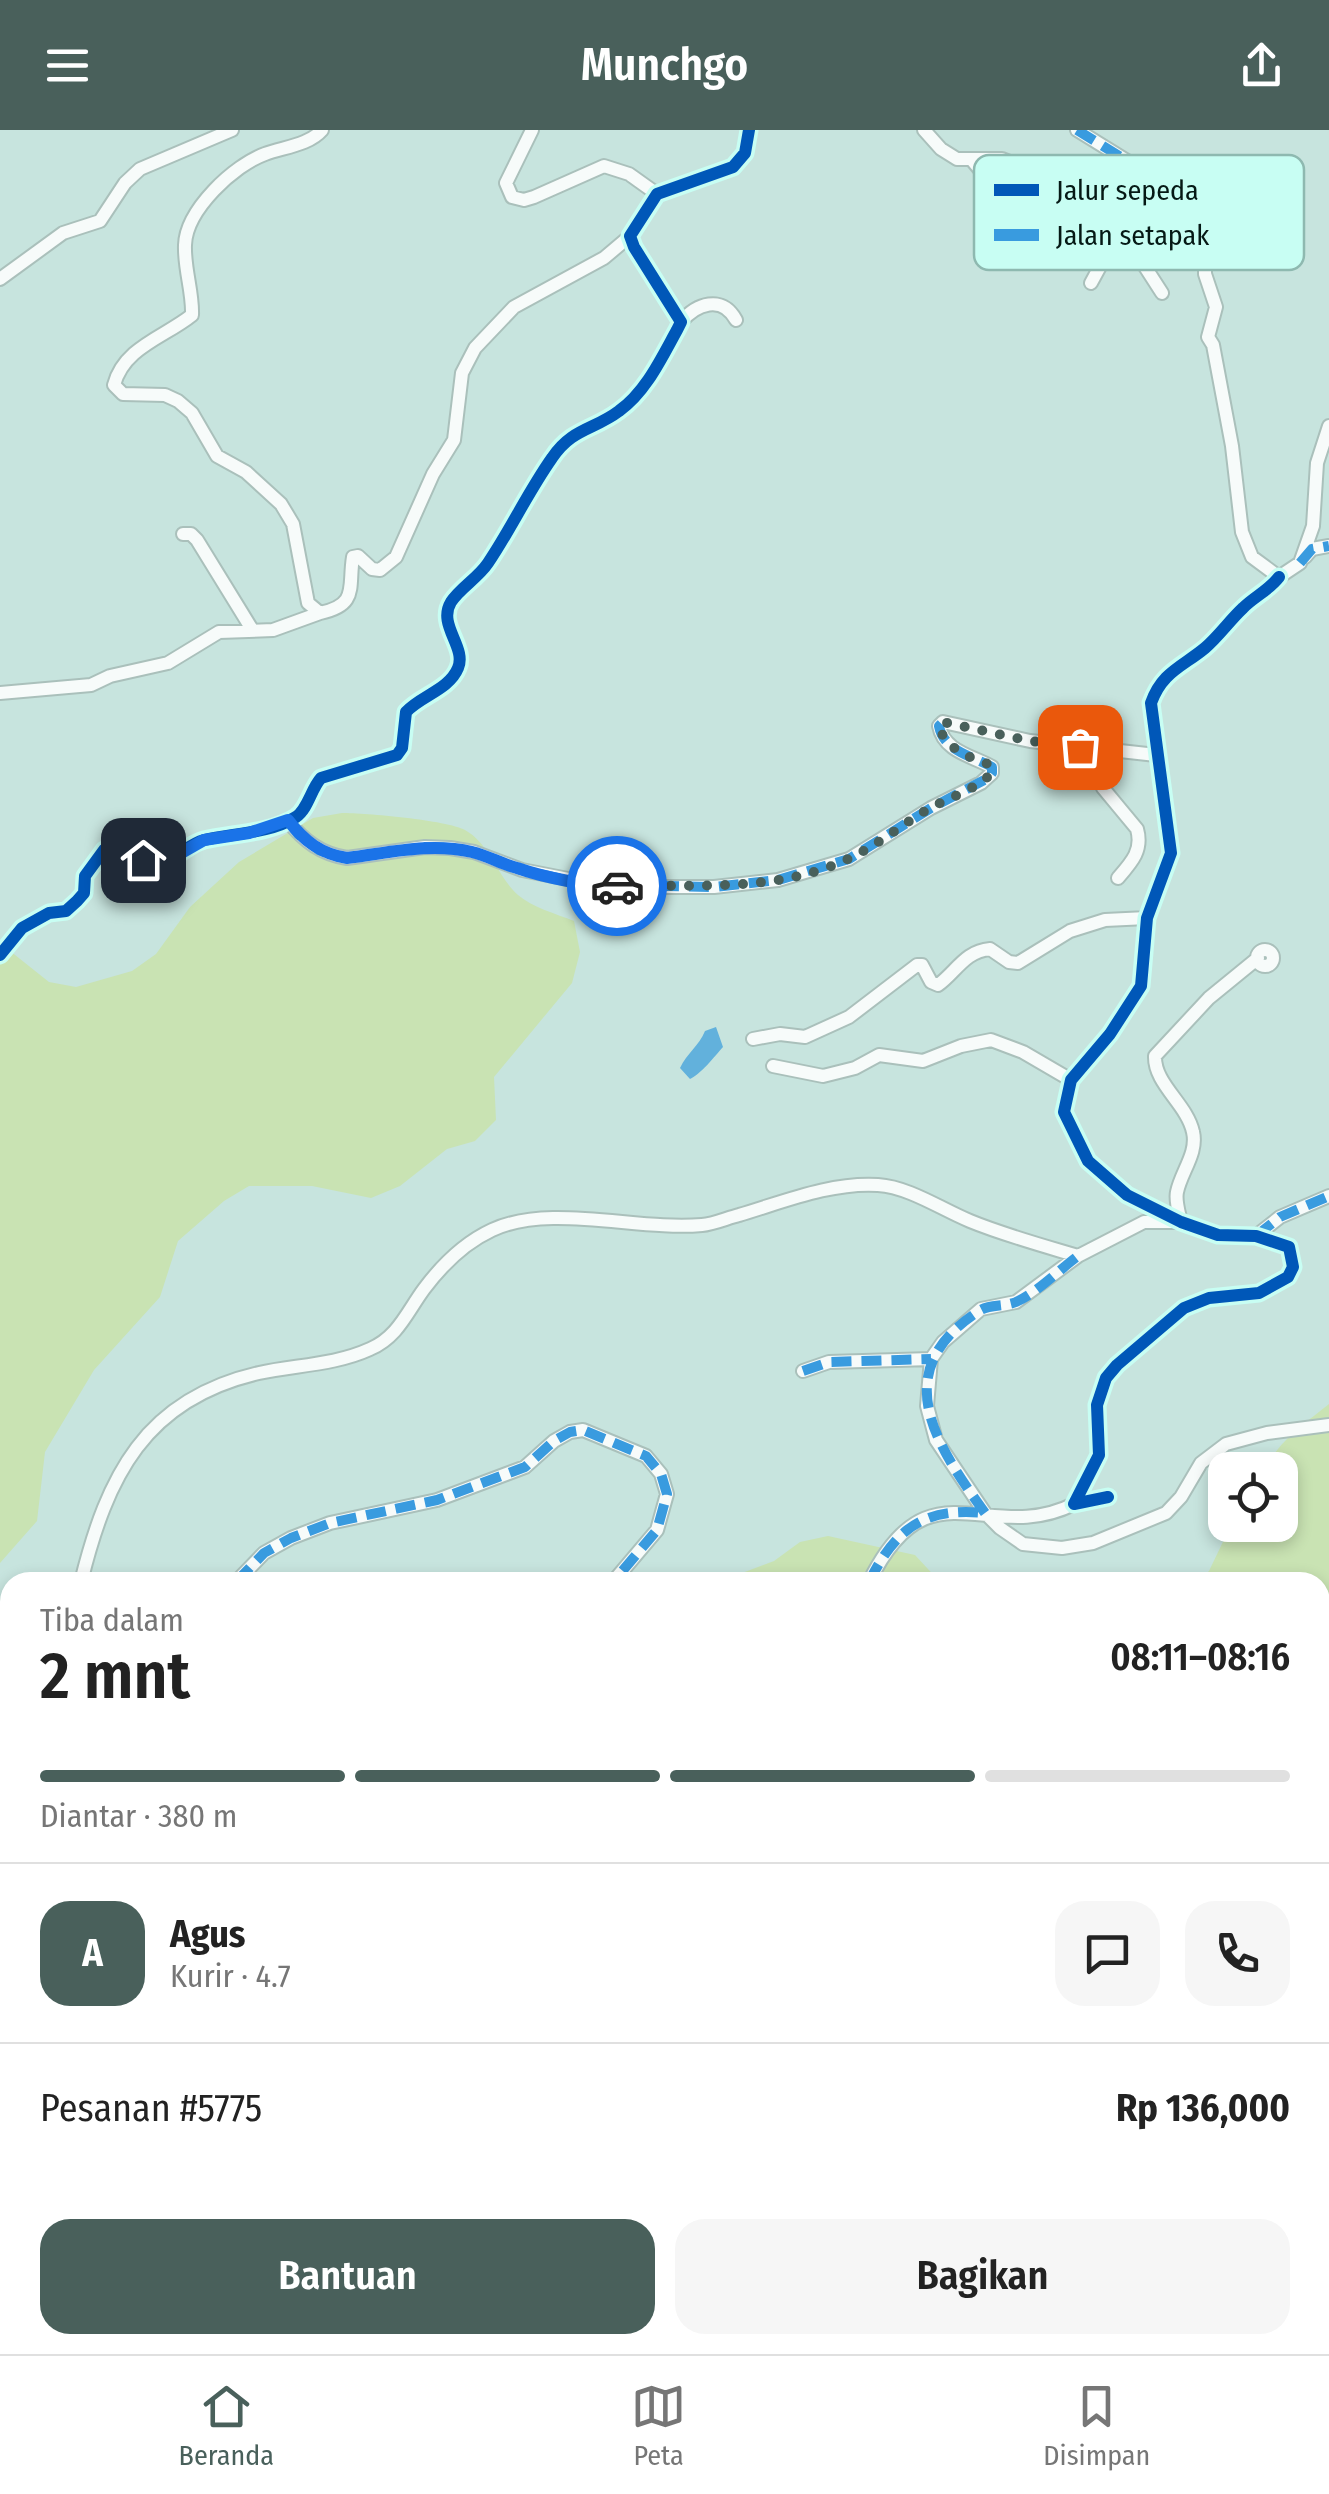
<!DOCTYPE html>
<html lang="id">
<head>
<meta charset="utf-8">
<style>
	body { margin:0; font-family:"Fira Sans Condensed",sans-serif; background:#f6f6f6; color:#222; height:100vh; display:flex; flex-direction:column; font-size:38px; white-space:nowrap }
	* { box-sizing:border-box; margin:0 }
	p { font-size:32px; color:#767676 }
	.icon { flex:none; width:55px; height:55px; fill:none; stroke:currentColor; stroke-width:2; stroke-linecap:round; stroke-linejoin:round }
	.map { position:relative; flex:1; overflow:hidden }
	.drawer { position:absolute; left:0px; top:1442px; width:1330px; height:782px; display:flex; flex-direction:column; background:#fff; border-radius:30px 30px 0 0; box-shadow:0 5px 15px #0003 }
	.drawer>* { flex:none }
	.controls { position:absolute; left:1208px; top:1322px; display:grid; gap:20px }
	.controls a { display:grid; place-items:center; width:90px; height:90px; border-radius:20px; background:#fff; box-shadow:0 5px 15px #0003; font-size:50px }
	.pin { position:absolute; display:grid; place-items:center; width:85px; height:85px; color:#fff; margin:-42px; border-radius:20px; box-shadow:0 5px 15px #0006 }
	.courier { position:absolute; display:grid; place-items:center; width:100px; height:100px; margin:-50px; border:8px solid #1a73e8; border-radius:50%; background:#fff; color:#222; box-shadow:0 2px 12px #0007 }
	.summary em { font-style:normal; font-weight:600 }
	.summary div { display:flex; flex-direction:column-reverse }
	.summary { display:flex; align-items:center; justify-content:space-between; height:170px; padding:0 40px }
	h1 { font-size:65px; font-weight:600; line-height:75px }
	.bar { display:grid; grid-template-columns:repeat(4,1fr); gap:15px 10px; align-content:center; height:120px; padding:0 40px }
	.bar i { height:12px; border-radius:8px; background:#e0e0e0 }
	.bar .selected { background:#49605b }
	.bar p { grid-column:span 4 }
	.line { display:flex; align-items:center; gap:25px; padding:0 40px; border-top:2px solid #e0e0e0 }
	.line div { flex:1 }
	.round { display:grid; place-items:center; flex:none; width:105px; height:105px; border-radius:30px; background:#f6f6f6 }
	.cta { display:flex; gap:20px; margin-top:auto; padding:20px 40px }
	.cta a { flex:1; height:115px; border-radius:30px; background:#49605b; color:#fff; font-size:40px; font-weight:600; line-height:115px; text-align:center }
	.cta a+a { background:#f6f6f6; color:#222 }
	header { display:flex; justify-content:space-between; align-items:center; height:130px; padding:0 40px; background:#49605b; color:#fff; font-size:45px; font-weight:600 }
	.tab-bar { display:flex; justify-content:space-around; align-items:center; height:140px; border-top:2px solid #e0e0e0; background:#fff; font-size:28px; color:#767676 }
	.tab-bar a { display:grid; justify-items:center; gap:5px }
	.tab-bar .selected { color:#49605b }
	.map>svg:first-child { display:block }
	.green { fill:#c9e3b3 }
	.water { fill:#62b1dc }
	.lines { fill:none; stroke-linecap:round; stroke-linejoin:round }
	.minor-casing { stroke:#aac0bb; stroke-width:16 }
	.minor { stroke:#f7fbfa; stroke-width:12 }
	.quiet { stroke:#399bdf; stroke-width:10; stroke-dasharray:20 10; stroke-linecap:butt }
	.cycleway-casing { stroke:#c8fef3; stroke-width:19 }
	.cycleway { stroke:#0057b8; stroke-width:12 }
	.done { stroke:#49605b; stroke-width:10; stroke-dasharray:0 18 }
	.route { stroke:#1a73e8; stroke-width:12 }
	.key { fill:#c8fef3; stroke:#8eb9b0; stroke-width:2.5 }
	.key-label { font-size:28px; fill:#051915 }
</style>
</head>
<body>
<header><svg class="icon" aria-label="menu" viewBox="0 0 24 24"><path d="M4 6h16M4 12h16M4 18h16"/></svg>Munchgo<svg class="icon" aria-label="share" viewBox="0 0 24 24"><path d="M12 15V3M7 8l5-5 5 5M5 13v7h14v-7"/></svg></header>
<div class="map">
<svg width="1329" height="2224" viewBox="0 0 1329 2224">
	<rect width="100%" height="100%" fill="#c7e4de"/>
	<path class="green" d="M342,683C365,683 447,690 465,700C490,714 497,746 518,765C532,777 556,784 574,791L580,822L572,853L494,947L496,990L475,1011L447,1019L400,1056L371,1068L312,1056H249L224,1071L178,1111L160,1167L94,1240L45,1322L37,1391L0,1433V813L49,852L76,857L132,841L156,824L190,777L239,732L313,688Z
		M1329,1274V2224H0V1982L10,1946V2215H1320V1452H1197L1209,1441L1231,1395H1280V1340H1266C1276,1312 1307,1292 1329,1274Z
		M828,1406L915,1425L940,1452H718L774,1431L800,1412Z"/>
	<path class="water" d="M716,897L723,917C715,926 700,945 690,949L680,938C687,923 699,916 705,901Z"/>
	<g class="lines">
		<g class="minor-casing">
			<path id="minor" d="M322,0C309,15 284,17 265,24C234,35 186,80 185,115C184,139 193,162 192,185C165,207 124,217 114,255L123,264L165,265L178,271L192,283L217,326L246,342L281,374L293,394L308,473L320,483C359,475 348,457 353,427L358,426L372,439L380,440L396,427L433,344L454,310L462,243L475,218L514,177L604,128L630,106
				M532,0L506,53L512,67L524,70L534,67L604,36L629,44L657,64
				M924,0L941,19L957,29H1002L1098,67L1162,68L1205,118V144L1216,177L1208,207L1213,215L1232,316L1242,402L1252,427L1279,447L1300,433L1313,396L1317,333L1329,296
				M1077,0L1145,42L1185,54
				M971,29L997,60
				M1162,68L1202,43
				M0,149L63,103L100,91L125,53L140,39L232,0
				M1091,153L1110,118L1119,114L1142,132L1162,163
				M681,192C696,174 722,164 736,190
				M183,404H191L197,410L253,501
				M1305,427L1312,419L1329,416
				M0,563L91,555L110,546L168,533L219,502L273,500L320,483
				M1089,617L1103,658L1137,699C1143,720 1132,732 1118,748
				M288,691C304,711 321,724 347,728L425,717L450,718L474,722L522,740L609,757H714L778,750L849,729L931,678L981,653L992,643V637C973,626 944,622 939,596L943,592L1030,611L1156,625
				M1257 828a8 8 0 1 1 16 0a8 8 0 1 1-16 0Z
				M0,825L22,798L49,783L66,781L77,771L84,763L85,746L104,720C123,711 135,730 155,731C176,733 185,715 204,710C234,703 268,704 296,687C308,679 311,659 321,648L397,625L402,618L406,582C420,566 449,560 458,538C467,517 437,495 451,472C460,458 478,448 488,433C511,399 528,362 552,328C572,298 594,300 619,281C646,262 662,227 677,200L681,192L634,117L630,106L657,64L733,37L745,23L749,0
				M1258,828L1209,868L1155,926C1154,954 1187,974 1193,1002C1198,1023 1181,1042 1177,1062C1175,1071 1179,1083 1181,1092H1144L1078,1126L1016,1172L981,1179L943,1212L931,1229L927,1276L936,1310L985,1383L1000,1398L1023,1414L1062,1418L1093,1413L1166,1383L1181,1367L1201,1333L1226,1314L1267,1303L1329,1295
				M753,909L780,904L805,907L849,887L917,835H922L931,852L938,855C956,842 965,821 990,819L1009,832L1018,833L1070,801L1105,790L1147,788
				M773,936L823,946L855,938L879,925L923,931L961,916L991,910L1023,922L1071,950
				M1256,1106L1280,1087L1329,1066
				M803,1241L829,1232L931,1229
				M1108,1367L1074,1374L1099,1325L1097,1275L1106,1248L1117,1235L1184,1178L1209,1168L1259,1163L1288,1147L1293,1137L1289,1117L1256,1106L1218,1105L1181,1092L1127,1065L1088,1031L1064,982L1071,950L1110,904L1141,856L1147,788L1171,723L1151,573C1162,542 1182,537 1205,518C1219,506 1230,490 1243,478C1255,466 1268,461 1279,447
				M81,1452C107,1346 145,1269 259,1243C296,1235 335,1235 370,1219C398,1207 407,1182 424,1159C442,1135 464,1113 492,1100C550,1073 638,1101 702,1095C714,1094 727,1088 739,1085C783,1072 831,1052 878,1055C909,1057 941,1079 970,1091C1004,1105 1041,1115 1078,1126
				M236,1452L264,1423L291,1408L330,1393L437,1370L525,1337L554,1311L570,1302L583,1300L646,1326L661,1344L667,1364L657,1400L613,1452
				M869,1452C929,1329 988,1417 1074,1374
				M0,1559L10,1555
				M0,1843L10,1837"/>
		</g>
		<use href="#minor" class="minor"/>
		<path class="quiet" d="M1077,0L1145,42L1185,54
			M1162,68L1202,43
			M1300,433L1312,419L1329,416
			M288,691L298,704L319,720L335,726L347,728L425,717L450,718L474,722L522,740L584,754L714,757L778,750L849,729L931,678L988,648L992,643V637C973,626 944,622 939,596L943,592
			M1256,1106L1280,1087L1329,1066
			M803,1241L829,1232L931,1229
			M985,1383C936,1315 886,1241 979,1181C989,1174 1004,1177 1016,1172C1038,1162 1059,1140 1078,1126
			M236,1452L264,1423L291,1408L330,1393L437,1370L525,1337L554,1311L570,1302L583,1300L646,1326L661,1344L667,1364L657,1400L613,1452
			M869,1452C896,1398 924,1377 985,1383
			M0,1559L10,1555
			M0,1843L10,1837"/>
		<g class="cycleway-casing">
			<path id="cycleway" d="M0,825L22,798L49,783L66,781L77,771L84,763L85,746L104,720C123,711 135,730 155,731C176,733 185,715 204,710C234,703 268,704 296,687C308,679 311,659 321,648L397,625L402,618L406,582C420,566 449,560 458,538C467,517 437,495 451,472C460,458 478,448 488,433C511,399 528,362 552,328C572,298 594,300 619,281C646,262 662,227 677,200L681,192L634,117L630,106L657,64L733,37L745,23L749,0
				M1108,1367L1074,1374L1099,1325L1097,1275L1106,1248L1117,1235L1184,1178L1209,1168L1259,1163L1288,1147L1293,1137L1289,1117L1256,1106L1218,1105L1181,1092L1127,1065L1088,1031L1064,982L1071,950L1110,904L1141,856L1147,788L1171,723L1151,573C1162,542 1182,537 1205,518C1219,506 1230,490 1243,478C1255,466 1268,461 1279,447"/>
		</g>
		<use href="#cycleway" class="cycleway"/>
	</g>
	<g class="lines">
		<path class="done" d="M617,756C694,754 774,763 846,730C873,718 899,697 925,681C947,668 974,661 992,643L988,634C968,627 949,620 940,600L943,592L1030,611L1080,617"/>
		<path class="route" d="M143,730H169L204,710L249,703L288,690C304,711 321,724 347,728C389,723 430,712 472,722C488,726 502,734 517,738C543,747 590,757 617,756"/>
	</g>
	<rect x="974" y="25" width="330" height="115" rx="15" class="key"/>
	<rect x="994" y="54" width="45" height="12" fill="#0057b8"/>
	<rect x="994" y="99" width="45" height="12" fill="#399bdf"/>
	<g class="key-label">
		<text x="1056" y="70">Jalur sepeda</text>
		<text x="1056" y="115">Jalan setapak</text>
	</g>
</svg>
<div class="controls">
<a><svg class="icon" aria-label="locate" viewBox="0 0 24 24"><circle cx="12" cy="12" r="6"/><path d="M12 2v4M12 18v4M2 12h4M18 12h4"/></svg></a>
</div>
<div class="pin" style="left:1080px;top:617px;background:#ea580c"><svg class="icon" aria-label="bag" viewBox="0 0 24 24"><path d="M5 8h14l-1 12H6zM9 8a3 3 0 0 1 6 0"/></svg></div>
<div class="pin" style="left:143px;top:730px;background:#1f2937"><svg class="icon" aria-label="home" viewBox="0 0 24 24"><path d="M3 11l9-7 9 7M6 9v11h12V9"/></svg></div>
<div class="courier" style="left:617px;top:756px"><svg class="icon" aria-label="car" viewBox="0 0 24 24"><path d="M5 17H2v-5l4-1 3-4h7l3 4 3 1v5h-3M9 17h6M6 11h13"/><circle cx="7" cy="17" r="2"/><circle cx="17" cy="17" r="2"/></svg></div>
<section class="drawer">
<div class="summary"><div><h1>2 mnt</h1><p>Tiba dalam</p></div><em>08:11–08:16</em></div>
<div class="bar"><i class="selected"></i><i class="selected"></i><i class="selected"></i><i></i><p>Diantar · 380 m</p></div>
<div class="line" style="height:180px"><b class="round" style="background:#49605b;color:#fff">A</b><div><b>Agus</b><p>Kurir · 4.7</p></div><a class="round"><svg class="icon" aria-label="chat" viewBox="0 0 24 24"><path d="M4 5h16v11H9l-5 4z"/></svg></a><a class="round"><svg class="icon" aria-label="phone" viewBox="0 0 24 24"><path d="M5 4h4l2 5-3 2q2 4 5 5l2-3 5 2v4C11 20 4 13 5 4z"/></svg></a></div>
<div class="line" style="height:130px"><div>Pesanan #5775</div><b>Rp 136,000</b></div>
<div class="cta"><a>Bantuan</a><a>Bagikan</a></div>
</section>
</div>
<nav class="tab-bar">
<a class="selected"><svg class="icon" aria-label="home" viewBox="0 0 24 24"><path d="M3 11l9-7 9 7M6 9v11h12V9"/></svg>Beranda</a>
<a><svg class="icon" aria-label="map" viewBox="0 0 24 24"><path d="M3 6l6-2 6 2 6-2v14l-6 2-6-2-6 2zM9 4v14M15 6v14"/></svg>Peta</a>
<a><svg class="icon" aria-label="saved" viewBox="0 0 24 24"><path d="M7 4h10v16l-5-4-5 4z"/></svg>Disimpan</a>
</nav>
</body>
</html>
